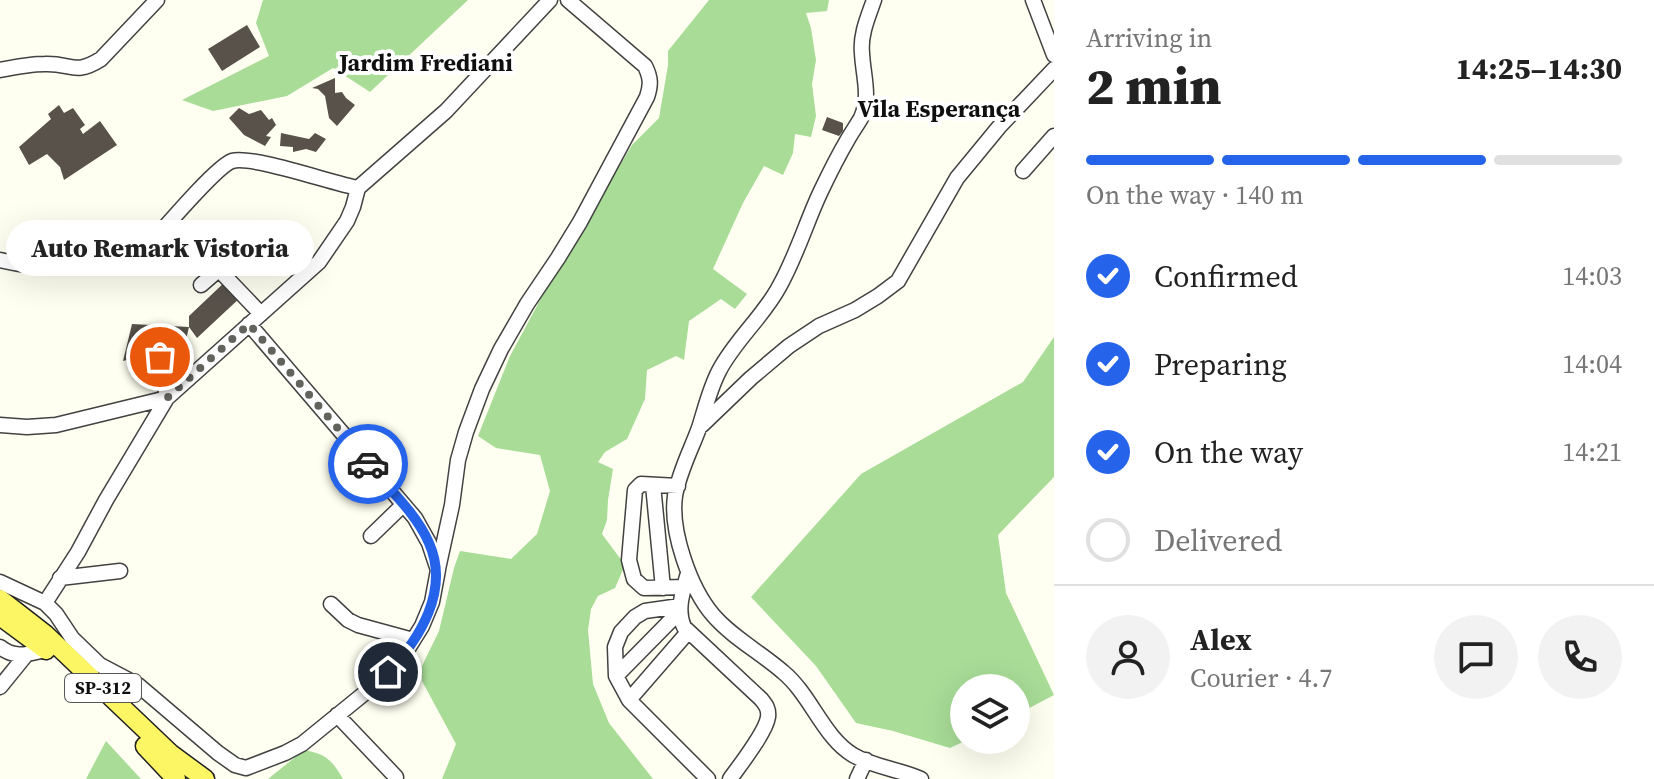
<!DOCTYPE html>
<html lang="en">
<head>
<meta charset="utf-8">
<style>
	body { margin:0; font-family:"Source Serif 4",serif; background:#f2f2f2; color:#222; height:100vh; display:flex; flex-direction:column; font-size:30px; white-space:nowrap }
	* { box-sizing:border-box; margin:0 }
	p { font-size:26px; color:#767676 }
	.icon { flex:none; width:44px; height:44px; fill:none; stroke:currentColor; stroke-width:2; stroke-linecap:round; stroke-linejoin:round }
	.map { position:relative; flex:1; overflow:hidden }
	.panel { display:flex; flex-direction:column; background:#fff; width:600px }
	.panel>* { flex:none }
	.buttons { position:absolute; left:950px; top:674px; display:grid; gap:16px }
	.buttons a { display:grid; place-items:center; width:80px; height:80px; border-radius:50%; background:#fff; box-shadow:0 8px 32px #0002; font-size:40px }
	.pin { position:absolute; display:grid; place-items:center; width:68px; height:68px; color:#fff; margin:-34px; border:4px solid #fff; border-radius:50%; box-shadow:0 2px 8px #0007 }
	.courier { position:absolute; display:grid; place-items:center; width:80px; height:80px; margin:-40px; border:6px solid #2563eb; border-radius:50%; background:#fff; color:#222; box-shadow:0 2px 10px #0007 }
	.bubble { position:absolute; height:56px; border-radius:28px; background:#fff; box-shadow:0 8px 32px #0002; font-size:26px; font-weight:800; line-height:56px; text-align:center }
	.overview em { font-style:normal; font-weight:800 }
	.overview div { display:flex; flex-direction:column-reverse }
	.overview { display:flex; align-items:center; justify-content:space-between; height:136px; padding:0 32px }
	h1 { font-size:52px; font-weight:800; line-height:60px }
	.bar { display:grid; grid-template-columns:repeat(4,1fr); gap:12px 8px; align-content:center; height:96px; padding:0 32px }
	.bar i { height:10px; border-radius:6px; background:#e0e0e0 }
	.bar .current { background:#2563eb }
	.bar p { grid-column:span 4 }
	.line { display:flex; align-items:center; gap:20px; padding:0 32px; border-top:2px solid #e0e0e0 }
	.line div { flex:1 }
	.round { display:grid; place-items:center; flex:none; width:84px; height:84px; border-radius:42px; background:#f2f2f2 }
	ol { padding:0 32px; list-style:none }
	li { display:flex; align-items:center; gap:24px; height:88px }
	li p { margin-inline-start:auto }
	li .icon { padding:8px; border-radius:50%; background:#2563eb; color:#fff; stroke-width:4 }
	li:last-child { color:#767676 }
	li i { width:44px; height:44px; border:4px solid #e0e0e0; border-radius:50% }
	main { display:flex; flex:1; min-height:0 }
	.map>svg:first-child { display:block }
	.forest { fill:#a8dc97 }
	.building { fill:#58524b }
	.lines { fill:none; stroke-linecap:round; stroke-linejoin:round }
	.minor-casing { stroke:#424242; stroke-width:17 }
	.major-casing { stroke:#202020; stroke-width:21 }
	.minor { stroke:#fff; stroke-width:14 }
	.major { stroke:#fcf564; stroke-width:18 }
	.done { stroke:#63635e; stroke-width:8; stroke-dasharray:0 14.4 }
	.route { stroke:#2563eb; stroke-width:10 }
	.labels { text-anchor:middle; stroke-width:8; stroke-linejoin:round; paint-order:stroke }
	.shield { fill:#fff; stroke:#575757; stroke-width:2 }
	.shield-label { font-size:18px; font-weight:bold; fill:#0f0f0f }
	.quarter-label { font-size:24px; font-weight:bold; fill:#0f0f0f; stroke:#fff }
</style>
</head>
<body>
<main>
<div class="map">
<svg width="1054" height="779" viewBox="0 0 1054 779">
	<rect width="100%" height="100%" fill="#fffff1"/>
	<path class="forest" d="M263,0H468L370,92L333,68L287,96L213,111L182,100L269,56L256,23Z
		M709,0H829L827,11L806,13L811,28L816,60L812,84L816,116L811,137L795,134L793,153L783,175L764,166L743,203L713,269L747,294L735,309L721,299L689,321L684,360L676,356L647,370L645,399L627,439L605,452L598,462L613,469L608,500L607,520L602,534L625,565L615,588L598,596L591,609L588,630L593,684L609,723L653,779H442L456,744L422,681V666L439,631L454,568L460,551L511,559L537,534L550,491L540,455L496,448L478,436L510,356L553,276L632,145L659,118L668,65V51Z
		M1054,337V477L998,535L1006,593L1054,695L1016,715V688H964V740H967L950,748L893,731L856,723L816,666L751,597L861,474L1023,382Z
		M106,741L141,779H86Z
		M304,750C326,754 332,760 343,779H268Z"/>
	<path class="building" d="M247,25L260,47L222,71L208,49Z
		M335,78V93L342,92L346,98L355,105L337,126L329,118L325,96L318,89L312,88Z
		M59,105L64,113L73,108L85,125L80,129L83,134L100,121L117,145L64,180L60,167L47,154L29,165L19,147L51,119L48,114Z
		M239,108L249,114L261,110L269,120L272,118L276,125L266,136L271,137L265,146L244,135L229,118Z
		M827,117L843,123V131L839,136L822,130Z
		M281,133L309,139L315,133L326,139L316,152L306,149L293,152V147L280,146Z
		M227,280L242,296L197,338L189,327L185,344L123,361L132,324L189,327V316Z"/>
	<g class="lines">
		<g class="minor-casing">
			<path id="minor" d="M874,0C868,17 860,35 862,53C863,76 871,96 861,118C857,125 852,132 848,139C838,156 829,174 820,193C806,223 796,257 779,287C763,317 735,340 719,371C710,388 705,409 699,428C691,450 679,472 675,496C670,531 690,588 713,615C733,638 760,652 783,672C811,695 823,737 853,755C873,767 899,769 921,779
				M1033,0L1054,55
				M0,70C15,67 30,64 45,64C72,63 74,76 101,59L157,0
				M1023,171L1054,136
				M0,260C21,265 40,268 62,266C73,264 83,261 93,261C112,261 125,264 142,253C157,237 215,167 232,161C252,155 331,183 358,188L446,111L550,0
				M201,285L216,272H221L261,314
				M0,425L27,427L56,425L167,398L160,357
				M702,425L751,378L789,346L819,326L855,310L878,296L898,281L957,178L999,127L1054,69
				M653,485L663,588
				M678,486L641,484L635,490L629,560L634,579L644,588L684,587
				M371,536L403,505
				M438,569L452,505L458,460L466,432L482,389L501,349L527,304L558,258L580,222L647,97C651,85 651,78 645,66L568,0
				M688,573C683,591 676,610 684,627L761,699C766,705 769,709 768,717C766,732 740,765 730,779
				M60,578L120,571
				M0,582L45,603L56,614L72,638L100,665L138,685L218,753L235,765L246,768L285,753L302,744L371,688L404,655L422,626L432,602L438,570L429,543L415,518L249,324
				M45,603L78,552L106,500L167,398L319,262L347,221L353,207L358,188
				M331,604L348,620L358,625L413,640
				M680,606L645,611L635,617L621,632L615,647L616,676L629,700L708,779
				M0,647C15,659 28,654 45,650
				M616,676L680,611
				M0,687L26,655
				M629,700L688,632
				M337,715L396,777
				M857,779L866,760"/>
		</g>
		<g class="major-casing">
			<path id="major" d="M0,599L45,634L171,754L205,779
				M0,616L46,650
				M145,746L176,779"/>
		</g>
		<use href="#minor" class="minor"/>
		<use href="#major" class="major"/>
	</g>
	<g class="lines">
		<path class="done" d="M160,357L167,398L249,324L368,464"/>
		<path class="route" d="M368,464C389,489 416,513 429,543C450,590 420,639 388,672"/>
	</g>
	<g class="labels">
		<rect class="shield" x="65" y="674" width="76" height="28" rx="6"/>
		<g class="shield-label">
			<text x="103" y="694">SP-312</text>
		</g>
		<g class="quarter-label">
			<text x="426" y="71">Jardim Frediani</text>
			<text x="939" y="117">Vila Esperança</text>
		</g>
	</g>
</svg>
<div class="buttons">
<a><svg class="icon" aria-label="layers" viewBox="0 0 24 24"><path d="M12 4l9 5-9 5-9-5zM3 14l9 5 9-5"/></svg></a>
</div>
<div class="pin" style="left:160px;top:357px;background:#ea580c"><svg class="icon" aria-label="bag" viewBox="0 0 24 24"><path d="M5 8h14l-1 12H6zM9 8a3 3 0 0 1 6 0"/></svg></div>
<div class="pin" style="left:388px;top:672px;background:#1f2937"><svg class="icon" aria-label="home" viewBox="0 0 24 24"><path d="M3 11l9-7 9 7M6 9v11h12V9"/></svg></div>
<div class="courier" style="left:368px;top:464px"><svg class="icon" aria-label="car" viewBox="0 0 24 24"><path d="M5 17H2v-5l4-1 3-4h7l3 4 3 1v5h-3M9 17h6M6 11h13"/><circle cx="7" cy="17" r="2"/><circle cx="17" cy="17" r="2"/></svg></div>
<div class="bubble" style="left:6px;top:220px;width:308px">Auto Remark Vistoria</div>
</div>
<section class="panel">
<div class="overview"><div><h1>2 min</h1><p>Arriving in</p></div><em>14:25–14:30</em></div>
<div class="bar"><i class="current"></i><i class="current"></i><i class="current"></i><i></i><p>On the way · 140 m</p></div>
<ol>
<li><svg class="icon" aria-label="check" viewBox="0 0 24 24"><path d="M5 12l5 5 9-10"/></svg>Confirmed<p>14:03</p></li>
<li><svg class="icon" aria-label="check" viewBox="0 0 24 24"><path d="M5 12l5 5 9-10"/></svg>Preparing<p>14:04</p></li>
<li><svg class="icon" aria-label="check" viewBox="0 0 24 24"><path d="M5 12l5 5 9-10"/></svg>On the way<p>14:21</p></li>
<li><i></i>Delivered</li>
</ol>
<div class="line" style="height:144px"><a class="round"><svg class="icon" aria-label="person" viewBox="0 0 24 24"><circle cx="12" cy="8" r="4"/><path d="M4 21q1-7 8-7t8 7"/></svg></a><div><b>Alex</b><p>Courier · 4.7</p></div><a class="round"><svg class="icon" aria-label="chat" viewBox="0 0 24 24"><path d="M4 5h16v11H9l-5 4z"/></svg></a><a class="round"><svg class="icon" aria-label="phone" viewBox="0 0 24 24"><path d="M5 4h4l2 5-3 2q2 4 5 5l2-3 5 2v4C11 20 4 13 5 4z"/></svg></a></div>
</section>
</main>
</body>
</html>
